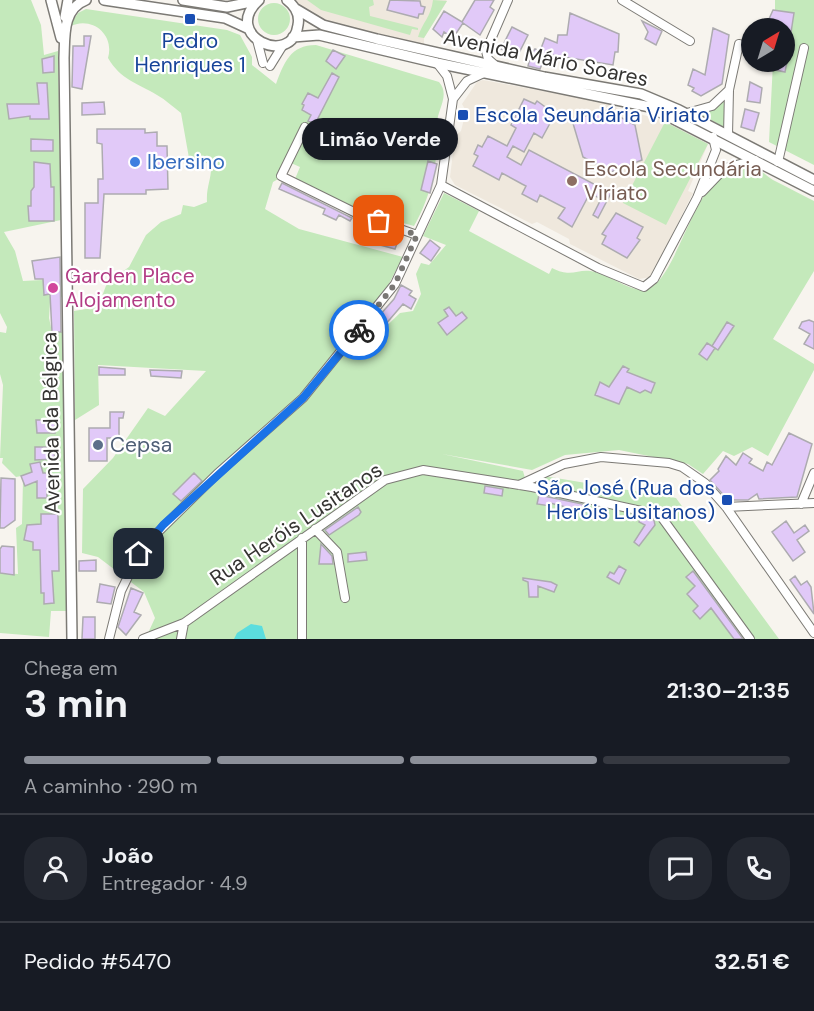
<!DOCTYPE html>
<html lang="pt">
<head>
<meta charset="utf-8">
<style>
	body { margin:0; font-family:"DM Sans",sans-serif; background:#242831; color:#f1f3f6; height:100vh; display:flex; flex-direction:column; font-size:22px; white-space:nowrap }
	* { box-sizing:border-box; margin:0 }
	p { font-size:20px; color:#9ea1a6 }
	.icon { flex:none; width:33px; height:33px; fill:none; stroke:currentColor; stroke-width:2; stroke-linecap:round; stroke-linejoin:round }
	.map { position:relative; height:639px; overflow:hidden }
	.drawer { display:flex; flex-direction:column; background:#171b24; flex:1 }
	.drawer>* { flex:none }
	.needle { width:39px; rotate:38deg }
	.controls { position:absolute; left:741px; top:18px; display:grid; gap:12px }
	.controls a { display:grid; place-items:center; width:54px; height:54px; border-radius:50%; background:#171b24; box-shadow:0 2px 4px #0004; font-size:30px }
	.pin { position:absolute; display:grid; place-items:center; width:51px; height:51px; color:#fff; margin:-26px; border-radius:12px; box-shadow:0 3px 9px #0006 }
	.courier { position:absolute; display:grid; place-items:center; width:60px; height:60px; margin:-30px; border:4px solid #1a73e8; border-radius:50%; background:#fff; color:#222; box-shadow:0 2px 8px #0007 }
	.bubble { position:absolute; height:42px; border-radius:21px; background:#171b24; box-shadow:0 2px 4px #0004; font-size:20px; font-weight:700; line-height:42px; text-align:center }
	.head em { font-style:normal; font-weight:700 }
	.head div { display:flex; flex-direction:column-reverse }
	.head { display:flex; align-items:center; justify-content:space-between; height:102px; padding:0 24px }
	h1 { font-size:39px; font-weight:700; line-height:45px }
	.bar { display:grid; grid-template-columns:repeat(4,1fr); gap:9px 6px; align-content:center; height:72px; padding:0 24px }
	.bar i { height:8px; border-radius:4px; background:#363941 }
	.bar .active { background:#8c9099 }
	.bar p { grid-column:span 4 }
	.line { display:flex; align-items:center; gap:15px; padding:0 24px; border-top:2px solid #363941 }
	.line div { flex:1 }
	.round { display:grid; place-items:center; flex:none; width:63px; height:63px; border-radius:24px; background:#242831 }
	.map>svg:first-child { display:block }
	.built { fill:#efe8dd }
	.green { fill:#c4e9bb }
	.water { fill:#5bddde }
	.building { fill:#e1c9f8; stroke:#adabb0; stroke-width:1.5 }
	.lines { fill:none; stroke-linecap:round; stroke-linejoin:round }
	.minor-casing { stroke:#7c7a75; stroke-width:10 }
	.major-casing { stroke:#7c7a75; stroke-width:12 }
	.minor { stroke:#fff; stroke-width:8 }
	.major { stroke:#fff; stroke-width:9 }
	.done { stroke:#797774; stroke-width:6; stroke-dasharray:0 10.8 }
	.route { stroke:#1a73e8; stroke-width:8 }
	.transit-dot { fill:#1a4fb4; stroke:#fff; stroke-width:2 }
	.shop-dot { fill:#3f7fe0; stroke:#fff; stroke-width:2 }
	.education-dot { fill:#8d6e63; stroke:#fff; stroke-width:2 }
	.hotel-dot { fill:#d1479c; stroke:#fff; stroke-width:2 }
	.service-dot { fill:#5c6f8a; stroke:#fff; stroke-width:2 }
	.labels { text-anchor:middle; stroke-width:4.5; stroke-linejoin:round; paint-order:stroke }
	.transit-label { font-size:21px; fill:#164399; stroke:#fff }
	.street-label { font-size:21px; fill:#353432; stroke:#fff }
	.shop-label { font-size:21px; fill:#366cbe; stroke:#fff; text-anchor:start }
	.education-label { font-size:21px; fill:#785e54; stroke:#fff; text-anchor:start }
	.hotel-label { font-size:21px; fill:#b23c85; stroke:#fff; text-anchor:start }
	.service-label { font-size:21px; fill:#4e5e75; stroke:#fff; text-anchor:start }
</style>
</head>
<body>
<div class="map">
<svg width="814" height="639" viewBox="0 0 814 639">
	<rect width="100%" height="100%" fill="#f7f4ee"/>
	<path class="built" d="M285,0H446L447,1L424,38V50L311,19Z
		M483,80L613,104L617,108L662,120L708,144L688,191L693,193L651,277L639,279L570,244L569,239L537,222L532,224L455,185L450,177L455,136L461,131L466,111L462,104L477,82Z"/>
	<path class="green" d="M0,0H31L41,25L44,55L58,51L61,220L4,232L15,251L23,281L62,279V297L50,302L49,318L52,332H63L67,611H51L49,637L0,633V573L18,574L16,528L22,524L23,480L21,476L16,477L2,463L3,458H0L3,385L0,374V332L6,333L7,327L0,313Z
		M307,0H373L374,5L369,7L370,16L418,28V30L412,29L410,35L321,10Z
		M433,0L447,1L424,38L418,37C422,23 431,17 433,0Z
		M775,0H814V165L769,142L773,62H784V28H775Z
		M258 19a16 16 0 1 1 32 0a16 16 0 1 1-32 0Z
		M86,9L227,30L240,35L252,57V65L276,84C284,63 290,45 316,45L439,82C451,96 436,110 437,126C438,163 432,194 414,226L363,212L303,185L295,179L300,167L291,163L285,175L273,182L265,209L299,229L403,257L384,293L345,342H370L400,313L413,311L421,294L416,274L421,263L429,265L446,245L423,236L444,193L479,211L469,231L549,274L552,268C573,279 578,267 595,272C610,275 631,293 647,289C680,281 698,153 750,166C760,168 765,175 773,180C787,187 800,194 814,201V271L773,339L814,364V370L768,456L752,447L734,456L723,451L703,474L688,464L619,450L565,455L532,470L442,454L523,471L525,478L541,484L544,476L676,498L779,639H150L149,631L155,618L144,592L98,557L82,553L83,489L113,458L148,408L165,416L206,371L98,365L99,405L75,420L74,311L98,307L107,283L129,267L146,235L161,222L181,214L183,205L194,207L207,202C206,186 212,179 211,164L189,158L181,113C173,107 166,100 157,95C137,83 121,80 108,58C115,34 91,15 69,27L78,13Z
		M726,98L724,127L702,115V113L711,110Z
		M665,122L708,144L666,225L623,203Z"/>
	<path class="water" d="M251,624L262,626L266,639H234L237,633Z"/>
	<path class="building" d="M390,0L420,1L421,6L425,7L423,14H419L418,18L387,10Z
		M475,0H494L490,7L494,10L480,35L463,23L453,38L444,32L442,37L433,29L444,11L462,22Z
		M773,10L794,13L788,52H784V28H765Z
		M570,13L619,34L618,52H615L613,65L546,54L540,69L528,66L531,54L535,49L540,51L545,38L557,43L558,35H567Z
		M642,21L662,31L656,45L645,39L648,32Z
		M512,27L528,35L517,57L501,49Z
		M713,28L729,35L722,84L701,96L692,91L694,88L688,85L693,69L705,75Z
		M84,36H91L82,89L72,87L73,46H84Z
		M333,50L345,56L336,69L326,61Z
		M54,56V72L43,73L42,59Z
		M752,62H787L785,72L752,65Z
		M332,73L339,77L315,124L308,121L311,115L302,110L304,105L302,104L308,93L318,98Z
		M750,82L762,88L760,103L747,101Z
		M37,83H47L49,119H30V116L9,119L7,104H39Z
		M524,99L535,104L537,101L555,114L542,138L534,133L524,152L513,146L507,157L521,165L529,150L611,193L598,218L593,215L601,199L590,193L572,227L558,218L565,208L540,195L537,202L522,194L526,186L522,184L502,173L499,180L473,166L478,156L474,154L478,145L482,147L488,136L507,146L516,128L511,125Z
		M104,102L105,114L82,115V103Z
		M745,109L759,113L754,131L741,127Z
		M607,110L635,125L642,160L611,172L583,157L572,120Z
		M97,129H145V133L157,132V146H167L168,189L146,190V194H104L100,258H85V203H98V179H103L102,144L97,143Z
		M31,139L53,140V151H31Z
		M428,161L437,164L430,193L421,190Z
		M34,162L50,164L51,187H54V221H29L28,206H31V191L34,187Z
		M282,183L352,218L350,221L339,215L336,220L323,214L325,209L279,189Z
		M616,213L643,227L637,238L640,240L627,258L602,244L606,236L602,234Z
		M375,227L400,235L395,249L369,242Z
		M430,240L440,248L431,261L420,253Z
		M60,257L61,332H52L50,294L44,295L43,279H35L32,261Z
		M401,285L412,291L409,295L416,299L411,309L403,304L372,340L364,333L394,299Z
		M449,307L456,316L462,312L467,318L447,335L438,323L448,316L444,310Z
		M809,320L814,322V349L804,344L810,334L799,328L802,322Z
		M727,322L734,326L718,350L712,346Z
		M707,343L715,348L707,360L699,354Z
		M623,366L629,369L627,372L655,383L651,393L645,390L640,393L627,387L619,404L595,395L600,382L609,387Z
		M99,367L125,369V375H99Z
		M150,370L182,371L181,378L151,376Z
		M110,412H124L123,418H119V438H107V461H89V428H110Z
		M36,420H55V433H37Z
		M789,433L812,444L797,497L759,499L757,494L748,500H728L710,480L719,471L718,469L726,456L736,465L743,453L752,459L749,463L763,471L767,462L772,465Z
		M35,447H55L54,459L35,460Z
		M40,462L43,473H50V489H47V498H37V481L25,486L21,476L32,472L30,464Z
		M194,473L202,481L181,501L173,494Z
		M1,478L15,479V520L4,528H0Z
		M485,486L503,489L502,496L484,493Z
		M539,495L587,505L585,512L550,503V506L537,504Z
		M358,507L361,512L359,515L329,535L325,530Z
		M41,514H58L59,571H52L54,603L44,604V593H41L40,550H33V542L24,540L27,525L41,524Z
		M641,517L654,520L655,525L639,546L634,542L645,525L639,522Z
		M786,521L794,533L805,525L809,531L797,540L805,552L793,561L772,532Z
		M321,544L332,556L333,564H319Z
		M2,546L14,547V575L0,573V549Z
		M366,552L367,560L348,562V554Z
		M96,560V571H79V561Z
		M619,566L626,570L619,584L607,577L610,572L614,574Z
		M693,571L699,579L743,639H734L711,608L700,619L693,611L698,606L687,594L695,586L686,577Z
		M795,576L801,585L807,581L811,587L814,614L790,580Z
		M523,578L551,582L557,585L554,592L538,586V597H529L528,582L523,580Z
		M100,584L115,587L111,604L97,602Z
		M131,588L143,593L134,612L141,615L126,635L118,627Z
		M83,617H95V639H82Z"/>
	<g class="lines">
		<g class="minor-casing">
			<path id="minor" d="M622,0L690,41
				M257,40L263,63
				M437,63L447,76L453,99
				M270,66L283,45
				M496,66L488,59L486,51L508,0
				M687,113L712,106L729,90
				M305,127L281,176L358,214L417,235
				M728,135L729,90L739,44L751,47
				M778,162L804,48
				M441,185L598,268L644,287L654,279L697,198L716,150L713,137
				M702,192L725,168L755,160
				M519,485L564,464L601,457L669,463L682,467L705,483L726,507L814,633
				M801,504L814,473
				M726,507L814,503
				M315,529L337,552L345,598
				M302,538V639
				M109,639L121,591L139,554L151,539L217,474L303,398L395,284L441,185L453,99L467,81L484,73
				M143,639L184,623L385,480L423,470L532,487L660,515L750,639
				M181,639L184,623"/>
		</g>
		<g class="major-casing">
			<path id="major" d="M51,0L61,38
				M104,0L225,18L249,29
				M183,0L227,7L256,1
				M259,0C220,35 292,69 298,25C300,15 295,6 287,0
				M296,9L323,25L377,39L544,77L641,94L679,110L814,180
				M65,17L68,0
				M293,37L319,35L437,63L650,107L814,191
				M72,639L64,58C65,37 62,9 86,0"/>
		</g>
		<use href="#minor" class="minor"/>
		<use href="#major" class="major"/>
	</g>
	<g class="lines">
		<path class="done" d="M359,330L395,284L417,235L379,221"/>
		<path class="route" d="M139,554L163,525L303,398L359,330"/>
	</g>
	<g class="transit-dot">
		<rect x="184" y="13" width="12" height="12" rx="3"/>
		<rect x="457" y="109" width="12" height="12" rx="3"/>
		<rect x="721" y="494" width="12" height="12" rx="3"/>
	</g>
	<circle class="shop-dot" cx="135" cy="162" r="6"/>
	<circle class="education-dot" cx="572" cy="181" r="6"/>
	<circle class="hotel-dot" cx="53" cy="288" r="6"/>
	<circle class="service-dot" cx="98" cy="445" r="6"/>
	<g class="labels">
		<g class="transit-label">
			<text x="190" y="48">Pedro<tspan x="190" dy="24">Henriques 1</tspan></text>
			<text x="475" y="122" text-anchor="start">Escola Seundária Viriato</text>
			<text x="715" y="495" text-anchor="end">São José (Rua dos<tspan x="715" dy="24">Heróis Lusitanos)</tspan></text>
		</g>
		<g class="street-label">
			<text transform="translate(546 58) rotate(12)" y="7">Avenida Mário Soares</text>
			<text transform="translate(51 423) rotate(-91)" y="7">Avenida da Bélgica</text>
			<text transform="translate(296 524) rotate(-34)" y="7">Rua Heróis Lusitanos</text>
		</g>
		<g class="shop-label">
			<text x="147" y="169">Ibersino</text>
		</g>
		<g class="education-label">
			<text x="584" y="176">Escola Secundária<tspan x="584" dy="24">Viriato</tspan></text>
		</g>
		<g class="hotel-label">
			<text x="65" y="283">Garden Place<tspan x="65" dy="24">Alojamento</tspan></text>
		</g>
		<g class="service-label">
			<text x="110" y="452">Cepsa</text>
		</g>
	</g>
</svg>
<div class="controls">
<a><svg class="needle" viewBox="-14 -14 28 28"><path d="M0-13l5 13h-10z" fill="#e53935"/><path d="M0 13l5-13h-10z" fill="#9ea1a6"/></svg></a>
</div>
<div class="pin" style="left:379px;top:221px;background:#ea580c"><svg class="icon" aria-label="bag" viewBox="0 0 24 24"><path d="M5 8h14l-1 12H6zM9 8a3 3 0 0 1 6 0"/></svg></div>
<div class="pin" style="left:139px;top:554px;background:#1f2937"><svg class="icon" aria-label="home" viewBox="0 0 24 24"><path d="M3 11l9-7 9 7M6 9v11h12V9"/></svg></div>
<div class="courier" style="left:359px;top:330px"><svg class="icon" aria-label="bike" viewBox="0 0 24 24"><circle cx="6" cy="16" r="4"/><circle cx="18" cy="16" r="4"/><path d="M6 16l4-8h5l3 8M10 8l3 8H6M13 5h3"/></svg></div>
<div class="bubble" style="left:302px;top:118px;width:156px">Limão Verde</div>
</div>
<section class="drawer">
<div class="head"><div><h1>3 min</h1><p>Chega em</p></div><em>21:30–21:35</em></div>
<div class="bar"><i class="active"></i><i class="active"></i><i class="active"></i><i></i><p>A caminho · 290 m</p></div>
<div class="line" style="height:108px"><a class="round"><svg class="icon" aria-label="person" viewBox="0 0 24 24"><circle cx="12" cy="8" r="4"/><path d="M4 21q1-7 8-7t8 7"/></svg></a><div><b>João</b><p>Entregador · 4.9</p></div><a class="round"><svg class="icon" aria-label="chat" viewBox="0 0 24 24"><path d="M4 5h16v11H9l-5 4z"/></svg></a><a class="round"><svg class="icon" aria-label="phone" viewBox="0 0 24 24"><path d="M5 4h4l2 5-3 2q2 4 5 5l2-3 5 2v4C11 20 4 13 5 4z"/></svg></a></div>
<div class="line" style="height:78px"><div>Pedido #5470</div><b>32.51 €</b></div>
</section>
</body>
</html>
